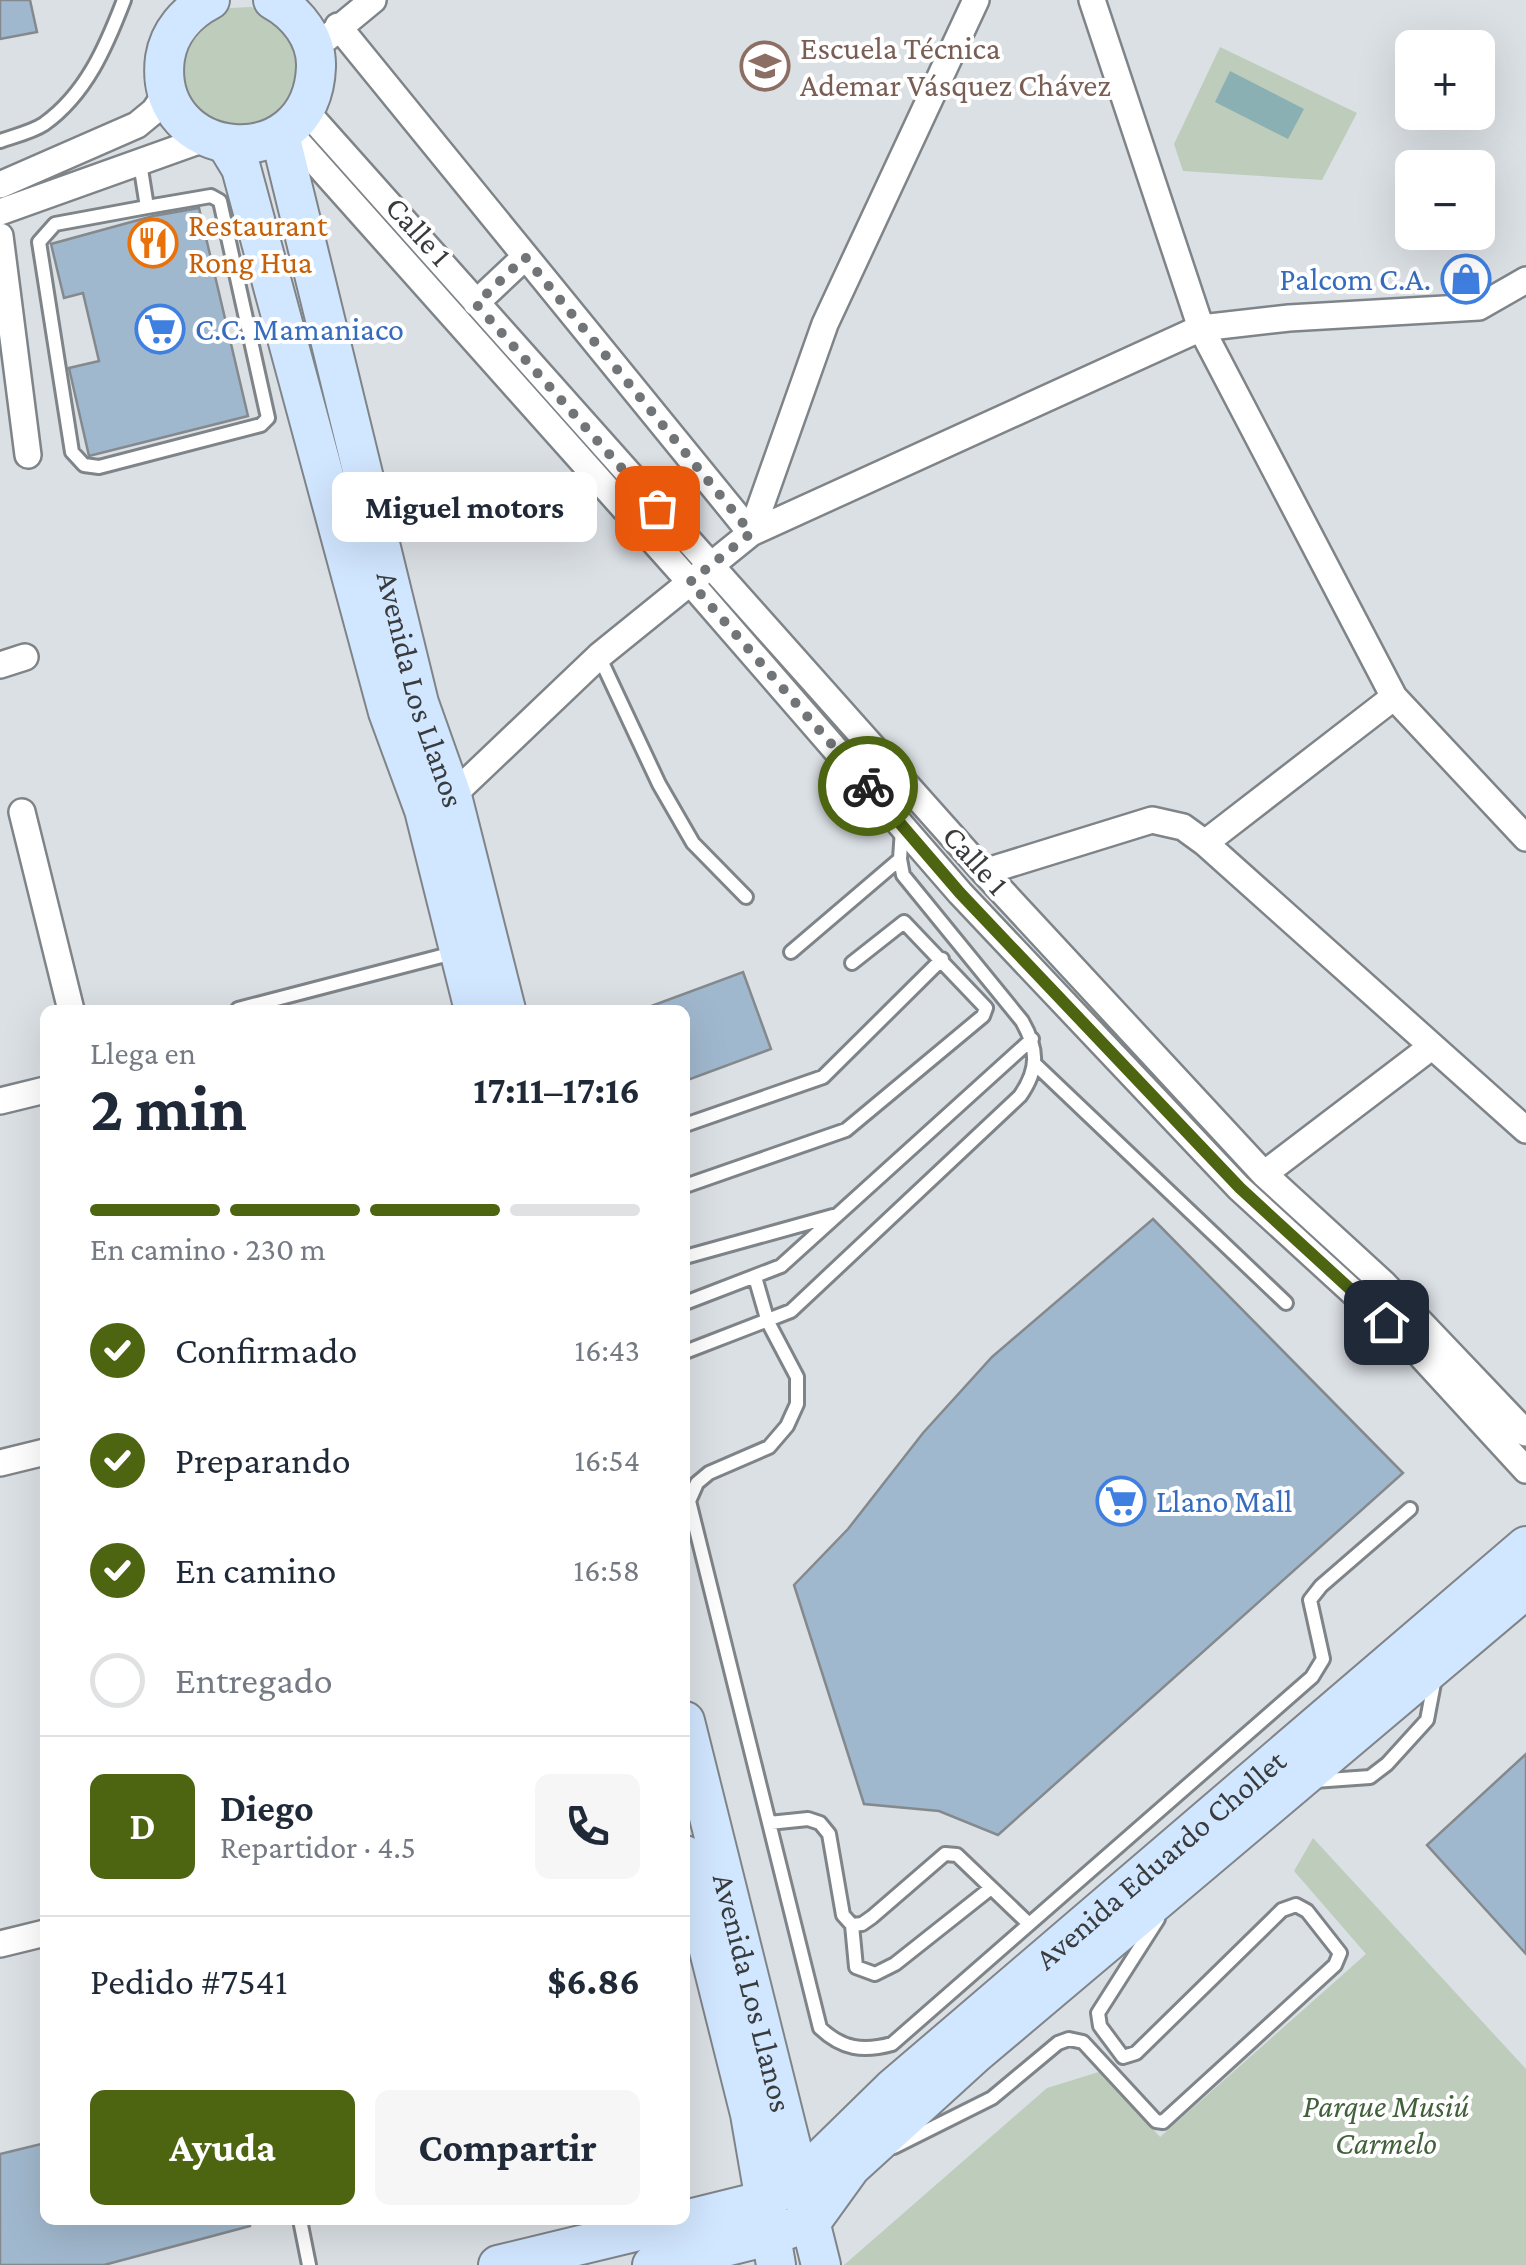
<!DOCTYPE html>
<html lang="es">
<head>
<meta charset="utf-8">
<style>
	body { margin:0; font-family:"Crimson Pro",serif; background:#f6f6f7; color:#1f2937; height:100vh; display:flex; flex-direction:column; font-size:38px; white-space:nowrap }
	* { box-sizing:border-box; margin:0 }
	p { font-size:32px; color:#747a83 }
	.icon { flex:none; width:55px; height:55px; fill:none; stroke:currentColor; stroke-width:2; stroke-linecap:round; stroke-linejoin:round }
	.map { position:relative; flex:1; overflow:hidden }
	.sheet { position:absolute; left:40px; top:1005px; width:650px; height:1220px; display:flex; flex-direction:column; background:#fff; border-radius:15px; box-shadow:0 10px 40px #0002 }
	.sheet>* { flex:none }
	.tools { position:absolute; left:1395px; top:30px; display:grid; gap:20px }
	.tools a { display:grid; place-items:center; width:100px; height:100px; border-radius:15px; background:#fff; box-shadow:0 10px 40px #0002; font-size:50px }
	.pin { position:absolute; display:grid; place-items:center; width:85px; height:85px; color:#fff; margin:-42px; border-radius:20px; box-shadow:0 5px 15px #0006 }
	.courier { position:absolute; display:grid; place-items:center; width:100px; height:100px; margin:-50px; border:8px solid #4d6411; border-radius:50%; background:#fff; color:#222; box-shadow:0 2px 12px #0007 }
	.bubble { position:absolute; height:70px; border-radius:15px; background:#fff; box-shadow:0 10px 40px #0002; font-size:32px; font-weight:700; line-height:70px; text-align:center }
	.summary em { font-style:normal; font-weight:700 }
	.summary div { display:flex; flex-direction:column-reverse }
	.summary { display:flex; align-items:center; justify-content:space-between; height:170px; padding:0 50px }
	h1 { font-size:65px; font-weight:700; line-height:75px }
	.bar { display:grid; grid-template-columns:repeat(4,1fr); gap:15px 10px; align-content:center; height:120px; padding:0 50px }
	.bar i { height:12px; border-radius:8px; background:#e0e1e3 }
	.bar .current { background:#4d6411 }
	.bar p { grid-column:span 4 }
	.line { display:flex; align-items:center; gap:25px; padding:0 50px; border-top:2px solid #e0e1e3 }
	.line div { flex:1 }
	.round { display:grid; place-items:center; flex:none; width:105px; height:105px; border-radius:15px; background:#f6f6f7 }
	ol { padding:0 50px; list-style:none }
	li { display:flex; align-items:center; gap:30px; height:110px }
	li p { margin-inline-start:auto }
	li .icon { padding:10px; border-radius:50%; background:#4d6411; color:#fff; stroke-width:4 }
	li:last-child { color:#747a83 }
	li i { width:55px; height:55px; border:5px solid #e0e1e3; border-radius:50% }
	.action { display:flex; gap:20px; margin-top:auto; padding:20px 50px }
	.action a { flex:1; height:115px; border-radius:15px; background:#4d6411; color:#fff; font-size:40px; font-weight:700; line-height:115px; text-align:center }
	.action a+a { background:#f6f6f7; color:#1f2937 }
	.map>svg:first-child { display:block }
	.green { fill:#beccbb }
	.water { fill:#8ab0b3 }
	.building { fill:#a0b8ce; stroke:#84898d; stroke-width:2.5 }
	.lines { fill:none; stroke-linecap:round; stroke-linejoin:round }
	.lane-casing { stroke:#7f8488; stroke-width:18 }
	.street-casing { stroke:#7f8488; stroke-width:30 }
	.secondary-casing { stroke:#7f8488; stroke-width:42 }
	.lane { stroke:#fff; stroke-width:12 }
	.street { stroke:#fff; stroke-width:25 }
	.secondary { stroke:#d1e6ff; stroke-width:38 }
	.done { stroke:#727578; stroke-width:10; stroke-dasharray:0 18 }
	.route { stroke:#4d6411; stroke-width:12 }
	.labels { text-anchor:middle; stroke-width:8; stroke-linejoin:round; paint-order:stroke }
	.education-label { font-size:32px; fill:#785e54; stroke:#fff; text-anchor:start }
	.food-label { font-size:32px; fill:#c56008; stroke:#fff; text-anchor:start }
	.street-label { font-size:32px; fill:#393b3d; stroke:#fff }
	.shop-label { font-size:32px; fill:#366cbe; stroke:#fff; text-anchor:start }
	.park-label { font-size:32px; font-style:italic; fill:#41613a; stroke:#fff }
</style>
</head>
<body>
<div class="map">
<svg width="1526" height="2265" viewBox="0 0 1526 2265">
	<rect width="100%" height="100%" fill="#dbe0e5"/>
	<path class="green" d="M251,7L271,14L298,44L301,85L278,120L239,132L201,118L180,84L183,44L210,14L230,8Z
		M1220,47L1357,113L1322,180L1183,171L1174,144Z
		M1313,1838L1526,2069V2265H844L1047,2088L1102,2071L1160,2137L1366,1954L1294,1871Z"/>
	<path class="water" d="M1230,71L1304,109L1288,139L1215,102Z"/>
	<path class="building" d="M0,0H30L37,32L0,39Z
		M199,208L248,416L89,456L69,368L99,361L83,293L64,298L51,244L153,216Z
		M743,972L771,1049L685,1081V1010L646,1008Z
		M1153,1219L1403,1473L998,1835L939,1811L864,1804L794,1585L848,1529L923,1433L992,1357Z
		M1526,1754V1954L1427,1845Z
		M45,2143V2220H250V2226L104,2265H0V2154Z"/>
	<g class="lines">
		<g class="lane-casing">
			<path id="lane" d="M0,141C14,136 32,132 44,124C86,94 106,47 124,0
				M140,163L147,207L55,224L39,242L72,452L84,465L99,467L261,425L268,418L220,201L211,196L147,207
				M599,656L659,784L693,843L746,897
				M791,952L900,859
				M238,1009L457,952
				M1036,1065L1286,1303
				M685,1125L823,1077L942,959
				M685,1186L846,1130L983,1016L986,1008L904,922L852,963
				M685,1257L833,1216
				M755,1277L768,1322L797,1377V1404L787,1426L769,1447L709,1473L697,1483L689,1501L820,2028C842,2049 863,2052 892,2044L1312,1677L1323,1659L1310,1600L1321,1586L1410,1509
				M685,1303L781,1266L1032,1039
				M685,1352L791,1311L1020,1096C1039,1069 1038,1049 1022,1021L903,875L900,859L902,829
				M1314,1781L1370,1777L1387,1764L1427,1720L1435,1678
				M769,1823L808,1819L820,1823L829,1834L843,1915L852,1925L862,1924L872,1917L945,1854L957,1855L1028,1923
				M852,1925L856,1967L875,1974L895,1964L991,1888
				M894,2147L992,2098L1058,2043L1069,2039L1083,2042L1156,2121L1163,2122L1335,1965L1340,1953L1307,1911L1296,1905L1282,1910L1136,2053L1123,2057L1100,2026L1098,2013L1158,1919
				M300,2220L309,2265"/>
		</g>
		<g class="street-casing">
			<path id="street" d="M1092,0L1201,328L1394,697L1526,838
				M338,26L751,533
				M327,38L373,0
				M305,110L984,872L1264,1174L1383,1283L1526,1433
				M287,130L690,582L960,893L1239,1188L1415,1349L1526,1470
				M0,185L137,125L154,111L167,92
				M0,212L207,138
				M0,236L28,455
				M476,303L525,257
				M751,533L825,324L976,0
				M0,665L25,657
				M440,803L452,796L599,656L751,533L1201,328L1289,318L1479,307L1526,280
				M22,812L71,1010
				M1205,843L1394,697
				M984,872L1152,820L1183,827L1205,843L1526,1130
				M0,1101L45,1090
				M1264,1174L1431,1047
				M0,1463L45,1452
				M0,1944L45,1933"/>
		</g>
		<g class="secondary-casing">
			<g id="secondary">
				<path d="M210,0C187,12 169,32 165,58C151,163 312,179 316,67C317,38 297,13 273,0"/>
				<path id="s1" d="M280,135L419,703L452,796L506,1010"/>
				<path d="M227,145L241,168L388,712L424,810L474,1010"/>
				<path id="s2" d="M685,1721L821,2265"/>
				<path d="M685,1855L750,2114L776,2265"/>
				<path id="s3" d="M685,2220L766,2200L801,2178L892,2089L1526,1546"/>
				<path d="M498,2265L684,2220"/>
				<path d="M652,2265L769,2236L812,2221L851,2167L975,2054L1526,1589"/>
			</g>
		</g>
		<use href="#lane" class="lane"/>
		<use href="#street" class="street"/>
		<use href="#secondary" class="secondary"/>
	</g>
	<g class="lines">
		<path class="done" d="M657,508L476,304L525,257L751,533L690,582L868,786"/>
		<path class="route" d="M868,786L960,893L1240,1188L1386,1322"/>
	</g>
	<defs>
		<g id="school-ring" transform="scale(2.5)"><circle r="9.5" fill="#fff" stroke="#8d6e63" stroke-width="1.5"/><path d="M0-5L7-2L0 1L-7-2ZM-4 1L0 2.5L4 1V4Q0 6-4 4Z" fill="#8d6e63"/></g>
		<g id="restaurant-ring" transform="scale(2.5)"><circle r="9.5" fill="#fff" stroke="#e8710a" stroke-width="1.5"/><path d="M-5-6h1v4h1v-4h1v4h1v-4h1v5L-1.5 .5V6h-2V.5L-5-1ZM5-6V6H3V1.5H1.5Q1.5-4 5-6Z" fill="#e8710a"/></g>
		<g id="shop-ring" transform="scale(2.5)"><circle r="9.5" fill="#fff" stroke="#3f7fe0" stroke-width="1.5"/><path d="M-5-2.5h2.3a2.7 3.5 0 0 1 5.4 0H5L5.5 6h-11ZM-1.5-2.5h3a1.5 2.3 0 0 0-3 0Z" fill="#3f7fe0"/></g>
		<g id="supermarket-ring" transform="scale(2.5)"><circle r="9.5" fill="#fff" stroke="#3f7fe0" stroke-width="1.5"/><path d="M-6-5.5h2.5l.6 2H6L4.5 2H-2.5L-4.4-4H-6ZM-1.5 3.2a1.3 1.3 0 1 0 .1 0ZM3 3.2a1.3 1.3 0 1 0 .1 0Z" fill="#3f7fe0"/></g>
	</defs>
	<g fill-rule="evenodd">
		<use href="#school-ring" x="765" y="66"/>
		<use href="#restaurant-ring" x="153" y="243"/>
		<use href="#shop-ring" x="1466" y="279"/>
		<use href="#supermarket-ring" x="160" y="329"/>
		<use href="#supermarket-ring" x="1121" y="1501"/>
	</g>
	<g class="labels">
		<g class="education-label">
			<text x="800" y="59">Escuela Técnica<tspan x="800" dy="37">Ademar Vásquez Chávez</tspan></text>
		</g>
		<g class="food-label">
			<text x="188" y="236">Restaurant<tspan x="188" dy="37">Rong Hua</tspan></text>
		</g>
		<g class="street-label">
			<text transform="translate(419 231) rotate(48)" y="11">Calle 1</text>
			<text dy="11" stroke="none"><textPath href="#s1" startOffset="572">Avenida Los Llanos</textPath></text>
			<text transform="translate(976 860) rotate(48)" y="11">Calle 1</text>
			<text dy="11" stroke="none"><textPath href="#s3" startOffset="605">Avenida Eduardo Chollet</textPath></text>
			<text dy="11" stroke="none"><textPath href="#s2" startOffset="280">Avenida Los Llanos</textPath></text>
		</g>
		<g class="shop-label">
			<text x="1431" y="290" text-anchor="end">Palcom C.A.</text>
			<text x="195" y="340">C.C. Mamaniaco</text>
			<text x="1156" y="1512">Llano Mall</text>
		</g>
		<g class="park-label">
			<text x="1386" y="2117">Parque Musiú<tspan x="1386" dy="37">Carmelo</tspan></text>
		</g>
	</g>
</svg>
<div class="tools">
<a>+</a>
<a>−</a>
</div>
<div class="pin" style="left:657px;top:508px;background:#ea580c"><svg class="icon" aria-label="bag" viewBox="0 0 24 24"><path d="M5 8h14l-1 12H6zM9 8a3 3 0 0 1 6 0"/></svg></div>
<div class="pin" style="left:1386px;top:1322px;background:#1f2937"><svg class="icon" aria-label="home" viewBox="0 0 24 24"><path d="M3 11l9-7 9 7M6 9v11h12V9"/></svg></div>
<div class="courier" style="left:868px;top:786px"><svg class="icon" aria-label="bike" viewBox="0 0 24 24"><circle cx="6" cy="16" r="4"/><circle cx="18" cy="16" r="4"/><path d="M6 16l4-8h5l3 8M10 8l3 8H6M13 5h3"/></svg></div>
<div class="bubble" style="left:332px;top:472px;width:265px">Miguel motors</div>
<section class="sheet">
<div class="summary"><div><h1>2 min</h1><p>Llega en</p></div><em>17:11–17:16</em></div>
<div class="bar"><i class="current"></i><i class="current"></i><i class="current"></i><i></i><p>En camino · 230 m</p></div>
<ol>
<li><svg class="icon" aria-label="check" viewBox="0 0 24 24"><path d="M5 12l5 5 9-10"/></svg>Confirmado<p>16:43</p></li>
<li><svg class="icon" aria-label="check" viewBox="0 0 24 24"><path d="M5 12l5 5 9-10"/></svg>Preparando<p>16:54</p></li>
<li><svg class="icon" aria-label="check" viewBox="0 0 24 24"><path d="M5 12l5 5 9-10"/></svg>En camino<p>16:58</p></li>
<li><i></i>Entregado</li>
</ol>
<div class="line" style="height:180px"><b class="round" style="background:#4d6411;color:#fff">D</b><div><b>Diego</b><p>Repartidor · 4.5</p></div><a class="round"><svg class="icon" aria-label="phone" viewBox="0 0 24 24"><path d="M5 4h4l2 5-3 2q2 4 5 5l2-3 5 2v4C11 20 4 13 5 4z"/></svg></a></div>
<div class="line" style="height:130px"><div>Pedido #7541</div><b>$6.86</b></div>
<div class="action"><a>Ayuda</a><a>Compartir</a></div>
</section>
</div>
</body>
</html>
